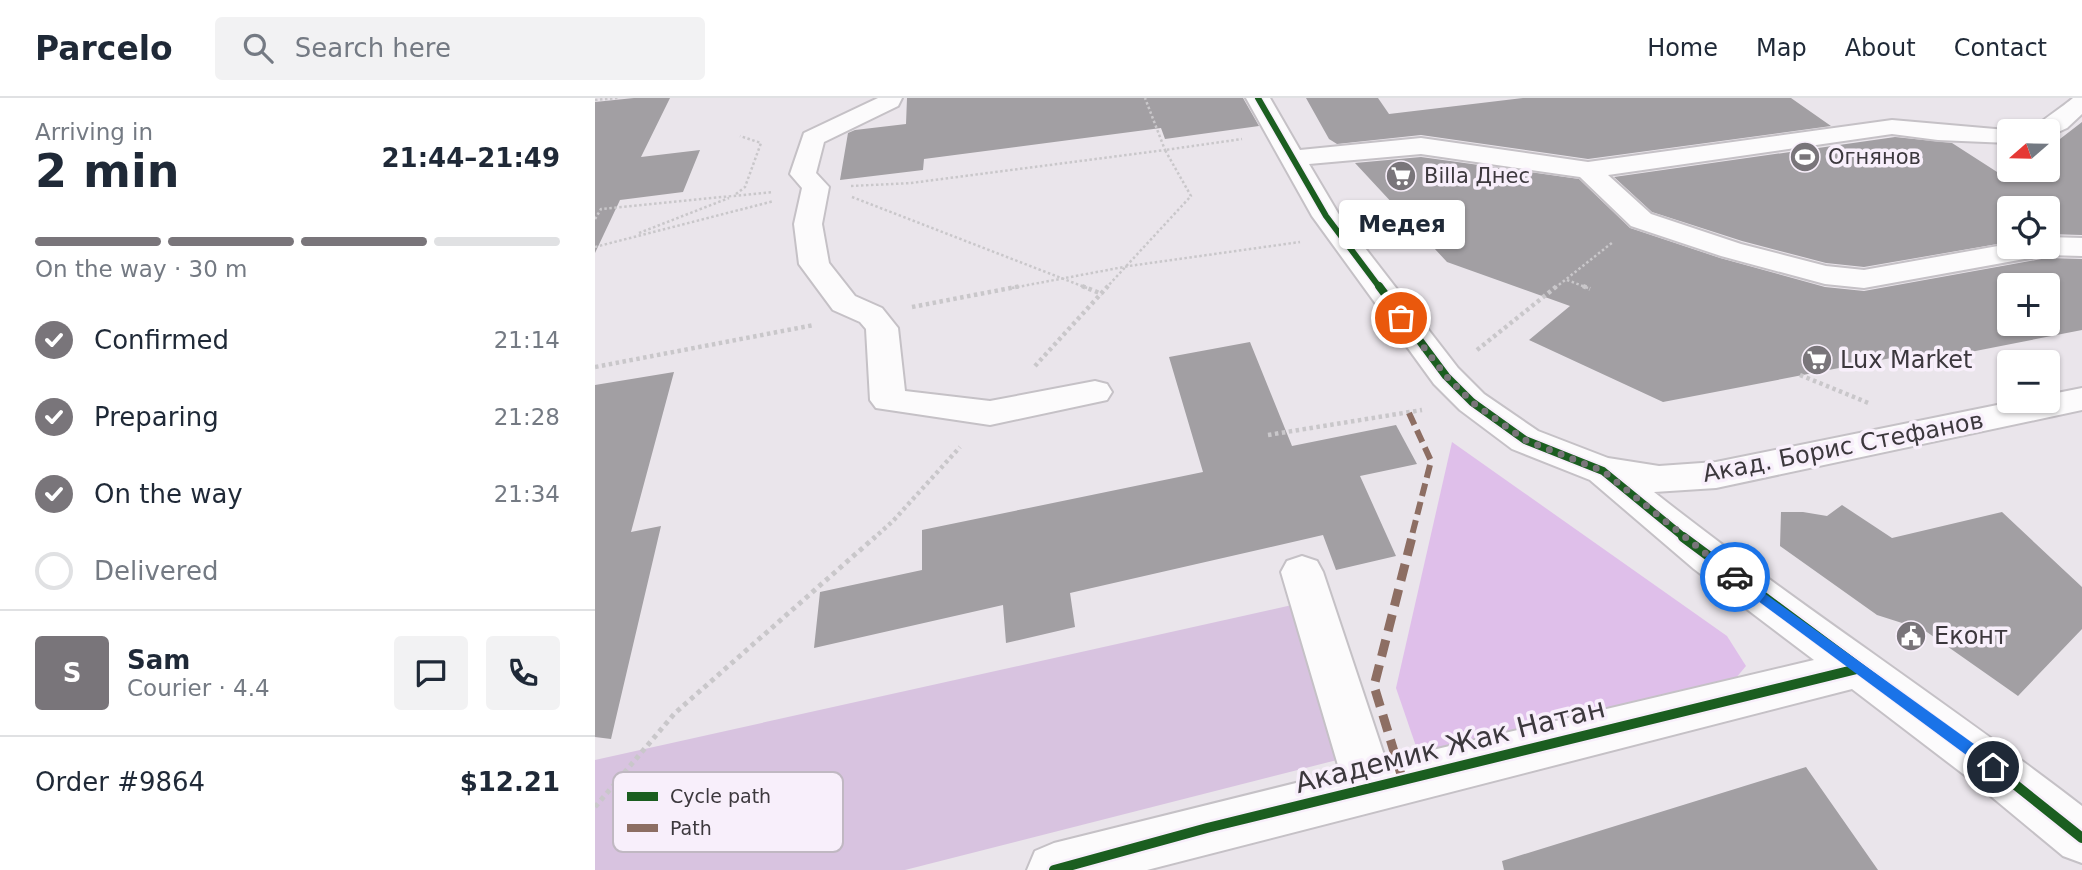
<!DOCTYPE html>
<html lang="en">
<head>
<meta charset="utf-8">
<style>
	body { margin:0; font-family:"DejaVu Sans",sans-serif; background:#f2f2f3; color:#1f2937; height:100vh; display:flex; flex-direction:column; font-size:26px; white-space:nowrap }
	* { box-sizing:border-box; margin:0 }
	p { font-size:23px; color:#747a83 }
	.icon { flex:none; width:38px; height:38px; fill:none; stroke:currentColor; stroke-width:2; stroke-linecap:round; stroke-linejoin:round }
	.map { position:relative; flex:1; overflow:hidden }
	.side { display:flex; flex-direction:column; background:#fff; width:595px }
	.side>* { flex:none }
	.needle { width:46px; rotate:250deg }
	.controls { position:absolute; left:1402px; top:21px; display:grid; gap:14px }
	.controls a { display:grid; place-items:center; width:63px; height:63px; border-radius:7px; background:#fff; box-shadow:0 2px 5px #0004; font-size:35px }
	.pin { position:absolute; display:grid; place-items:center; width:60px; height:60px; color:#fff; margin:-30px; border:4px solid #fff; border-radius:50%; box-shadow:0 2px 7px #0007 }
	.courier { position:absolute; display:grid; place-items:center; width:70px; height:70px; margin:-35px; border:5px solid #1a73e8; border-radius:50%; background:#fff; color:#222; box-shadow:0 2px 9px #0007 }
	.bubble { position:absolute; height:49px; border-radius:7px; background:#fff; box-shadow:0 2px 5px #0004; font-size:23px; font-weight:700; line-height:49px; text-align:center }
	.summary em { font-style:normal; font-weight:700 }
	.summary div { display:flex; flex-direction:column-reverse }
	.summary { display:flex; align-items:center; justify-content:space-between; height:119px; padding:0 35px }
	h1 { font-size:46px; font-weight:700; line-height:52px }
	.bar { display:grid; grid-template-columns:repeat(4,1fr); gap:10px 7px; align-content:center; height:84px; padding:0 35px }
	.bar i { height:9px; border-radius:5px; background:#e0e1e3 }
	.bar .active { background:#79757a }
	.bar p { grid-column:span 4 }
	.line { display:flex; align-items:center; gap:18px; padding:0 35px; border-top:2px solid #e0e1e3 }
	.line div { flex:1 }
	.round { display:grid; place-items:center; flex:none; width:74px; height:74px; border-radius:7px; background:#f2f2f3 }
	ol { padding:0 35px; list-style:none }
	li { display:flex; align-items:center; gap:21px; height:77px }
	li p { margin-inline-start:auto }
	li .icon { padding:7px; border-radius:50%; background:#79757a; color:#fff; stroke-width:4 }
	li:last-child { color:#747a83 }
	li i { width:38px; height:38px; border:4px solid #e0e1e3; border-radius:50% }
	header { display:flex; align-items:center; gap:42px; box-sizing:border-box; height:98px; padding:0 35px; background:#fff; border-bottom:2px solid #e0e1e3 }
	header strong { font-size:33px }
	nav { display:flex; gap:38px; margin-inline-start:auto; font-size:24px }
	.search { width:490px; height:63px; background:#f2f2f3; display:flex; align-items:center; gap:18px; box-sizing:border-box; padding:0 24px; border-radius:7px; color:#747a83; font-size:26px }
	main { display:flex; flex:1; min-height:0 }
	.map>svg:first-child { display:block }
	.green { fill:#d8c3e0 }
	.forest { fill:#dfbfea }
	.building { fill:#a29fa3; fill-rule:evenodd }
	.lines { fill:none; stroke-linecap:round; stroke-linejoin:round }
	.minor-casing { stroke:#c5c1c6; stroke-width:4 }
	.path-far2 { stroke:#c9c7ca; stroke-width:2.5; stroke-dasharray:2.5 2.5; stroke-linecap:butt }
	.path-far1 { stroke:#c9c7ca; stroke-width:4.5; stroke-dasharray:3.5 3.5; stroke-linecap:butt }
	.path { stroke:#c9c7ca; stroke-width:5; stroke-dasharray:4.5 4.5; stroke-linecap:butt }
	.minor { fill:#fcfbfc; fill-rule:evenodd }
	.quiet-far1 { stroke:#8d6e63; stroke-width:6; stroke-dasharray:13 6; stroke-linecap:butt }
	.quiet { stroke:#8d6e63; stroke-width:9; stroke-dasharray:17 9; stroke-linecap:butt }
	.cycleway-far2-casing { stroke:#f8effb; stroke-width:9 }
	.cycleway-far1-casing { stroke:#f8effb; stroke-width:12 }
	.cycleway-casing { stroke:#f8effb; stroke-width:15 }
	.cycleway-far2 { stroke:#1b5e20; stroke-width:6 }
	.cycleway-far1 { stroke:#1b5e20; stroke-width:8 }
	.cycleway { stroke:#1b5e20; stroke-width:10 }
	.route { fill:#1a73e8 }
	.done { stroke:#79757a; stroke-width:7; stroke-dasharray:0 12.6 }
	.labels { text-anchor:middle; stroke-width:7; stroke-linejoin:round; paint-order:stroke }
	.far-poi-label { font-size:21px; fill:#3c383d; stroke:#f8effb; text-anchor:start }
	.poi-label { font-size:24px; fill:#3c383d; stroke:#f8effb; text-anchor:start }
	.street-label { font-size:24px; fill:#3c383d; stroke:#f8effb }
	.near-street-label { font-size:28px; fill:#3c383d; stroke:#f8effb }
	.key { fill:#f8effb; stroke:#c0b8c2; stroke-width:2 }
	.key-label { font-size:19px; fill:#3c383d }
</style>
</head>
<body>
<header>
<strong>Parcelo</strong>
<div class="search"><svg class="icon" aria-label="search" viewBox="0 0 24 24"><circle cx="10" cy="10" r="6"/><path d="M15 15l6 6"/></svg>Search here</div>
<nav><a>Home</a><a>Map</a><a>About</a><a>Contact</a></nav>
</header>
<main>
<section class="side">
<div class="summary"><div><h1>2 min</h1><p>Arriving in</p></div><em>21:44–21:49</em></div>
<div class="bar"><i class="active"></i><i class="active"></i><i class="active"></i><i></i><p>On the way · 30 m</p></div>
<ol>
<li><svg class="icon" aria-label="check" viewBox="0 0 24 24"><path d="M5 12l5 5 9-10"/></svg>Confirmed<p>21:14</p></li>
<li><svg class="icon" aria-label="check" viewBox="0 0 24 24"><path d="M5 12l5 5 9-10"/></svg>Preparing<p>21:28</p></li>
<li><svg class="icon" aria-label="check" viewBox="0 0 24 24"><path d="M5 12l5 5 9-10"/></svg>On the way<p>21:34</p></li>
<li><i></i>Delivered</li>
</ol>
<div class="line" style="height:126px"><b class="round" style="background:#79757a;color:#fff">S</b><div><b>Sam</b><p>Courier · 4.4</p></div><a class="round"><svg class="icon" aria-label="chat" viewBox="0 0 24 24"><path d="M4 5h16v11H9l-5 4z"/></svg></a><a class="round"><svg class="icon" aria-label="phone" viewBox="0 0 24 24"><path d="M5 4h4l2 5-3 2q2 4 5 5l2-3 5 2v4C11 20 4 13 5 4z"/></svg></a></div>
<div class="line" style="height:91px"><div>Order #9864</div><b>$12.21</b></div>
</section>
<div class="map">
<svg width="1487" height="772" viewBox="0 0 1487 772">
	<rect width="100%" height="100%" fill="#eae5eb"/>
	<path class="green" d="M697,507L742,662L310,772H0V662Z"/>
	<path class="forest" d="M857,344L1132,538L1151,568L1135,587L825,660L801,590Z"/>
	<path class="building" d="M39,0H75L46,59L105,52L88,94L25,102L0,155V4Z
		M312,0H648L664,28L570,41L566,30L329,61L328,72L245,82L253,35L260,32L311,26Z
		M711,0H783L794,16L928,0H1196L1236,28L993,61L826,37L742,46L734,41Z
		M1487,24V137L1452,136V110H1414V144L1269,169L1231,165L1147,143L1057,114L1019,79L1300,39L1357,45L1413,81L1425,72H1452V51Z
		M826,59L984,81L1035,130L1125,160L1230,189L1269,193L1452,160L1487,161V232L1304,268L1296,260L1068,304L934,242L975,208L852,164L760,65ZM1414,187H1452V226H1414Z
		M655,244L697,348L801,327L822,366L765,378L801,458L741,472L728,437L475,495L480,529L411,545L408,507L219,550L225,494L327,472V432L608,374L574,259Z
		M79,274L36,434L66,428L16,641L0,639V287Z
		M1247,407L1297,440L1407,414L1487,489V531L1423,598L1329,532L1282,517L1185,448L1186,414H1208L1232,418Z
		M1211,669L1283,772H909L907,763Z"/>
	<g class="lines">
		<g class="minor-casing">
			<path id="minor" d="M283,0H307L303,8L229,44L221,75L234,89L227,126L234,165L260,198L287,210L303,230L310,293L395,303L500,283L512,286L517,294L512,302L395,327L281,310L275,302L271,231L265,224L238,212L204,166L199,126L207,90L195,76L209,35Z
				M651,0H675L705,52L826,40L993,64L1297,22L1423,33H1414V45L1343,42L1297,36L1013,77L1056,116L1146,146L1231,168L1269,172L1414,146V149H1452V139L1487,140V158L1452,157L1269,190L1230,186L1126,158L1036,128L985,79L826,56L714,66L743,115L863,270L889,296L943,333L1013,360L1064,368L1121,364L1422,303H1452V297L1487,290V312L1121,390L1059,394C1198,504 1347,600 1487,708V765L1468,758L1380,685L1257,591L552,772H432L440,753L459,745L745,674L686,474L692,463L707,458L722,463L728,474L791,663L1219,562L1099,471L995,382L917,351L865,312L839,286L717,118Z
				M1478,0H1487V16L1472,30L1452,39V33H1436C1440,27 1469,8 1478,0Z"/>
		</g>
		<path class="path-far2" d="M0,2L23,0
			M256,88L316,85L570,52L550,0
			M141,96L150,89L166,45L145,38
			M257,99L492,190
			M0,121L6,111L178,94
			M44,135L134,100
			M0,149L179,103
			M972,182L993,190
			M417,190L534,168L705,144
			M511,190L596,98L570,52L647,41
			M960,190L1018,144"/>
		<path class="path-far1" d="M487,188L507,196
			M988,188L995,191
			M317,209L426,188
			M882,252L962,188
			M440,268L513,188
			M0,269L219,227
			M1205,277L1276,306
			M673,337L827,312
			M278,441L298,423L365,349"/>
		<path class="path" d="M0,709L80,615L280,439"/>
		<use href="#minor" class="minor"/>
		<path class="quiet-far1" d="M814,315L836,363L816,441"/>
		<path class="quiet" d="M808,683L779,588L817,439"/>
		<g class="cycleway-far2-casing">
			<path id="cycleway-far2" d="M663,0L731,118L785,190"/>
		</g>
		<g class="cycleway-far1-casing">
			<path id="cycleway-far1" d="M784,188L851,278L877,304L930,342L1008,373L1091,441"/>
		</g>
		<g class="cycleway-casing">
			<path id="cycleway" d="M1088,439L1398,669L1487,740
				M459,772L612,730L1262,571"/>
		</g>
		<use href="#cycleway-far2" class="cycleway-far2"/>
		<use href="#cycleway-far1" class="cycleway-far1"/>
		<use href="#cycleway" class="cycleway"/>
	</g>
	<path class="route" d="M1140,474L1404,664L1406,669L1404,673H1393L1136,483V476Z"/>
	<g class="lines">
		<path class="done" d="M806,220L851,278L877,304L930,342L1008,373L1140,479"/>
	</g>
	<defs>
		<g id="stadium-disc" transform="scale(1.575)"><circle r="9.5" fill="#79757a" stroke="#f8effb"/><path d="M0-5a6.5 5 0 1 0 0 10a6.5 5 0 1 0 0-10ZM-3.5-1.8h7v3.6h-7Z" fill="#fff"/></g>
		<g id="supermarket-disc" transform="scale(1.575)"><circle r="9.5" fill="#79757a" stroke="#f8effb"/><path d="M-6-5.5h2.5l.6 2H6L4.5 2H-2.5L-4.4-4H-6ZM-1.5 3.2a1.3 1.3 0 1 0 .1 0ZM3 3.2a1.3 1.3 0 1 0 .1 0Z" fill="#fff"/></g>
		<g id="civic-disc" transform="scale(1.575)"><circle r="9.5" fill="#79757a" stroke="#f8effb"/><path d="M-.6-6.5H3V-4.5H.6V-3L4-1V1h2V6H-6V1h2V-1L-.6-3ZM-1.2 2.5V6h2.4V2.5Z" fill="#fff"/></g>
	</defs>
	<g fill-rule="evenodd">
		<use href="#stadium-disc" x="1210" y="59"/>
		<use href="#supermarket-disc" x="806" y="78"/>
		<use href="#supermarket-disc" x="1222" y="262"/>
		<use href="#civic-disc" x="1316" y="538"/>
	</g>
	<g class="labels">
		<g class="far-poi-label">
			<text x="1233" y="66">Огнянов</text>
			<text x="829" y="85">Billa Днес</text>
		</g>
		<g class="poi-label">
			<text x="1245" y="270">Lux Market</text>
			<text x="1339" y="546">Еконт</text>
		</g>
		<g class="street-label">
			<text transform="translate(1248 349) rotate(-11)" y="8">Акад. Борис Стефанов</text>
		</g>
		<g class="near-street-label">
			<text transform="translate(855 647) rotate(-14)" y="10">Академик Жак Натан</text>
		</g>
	</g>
	<rect x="18" y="674" width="230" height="80" rx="10" class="key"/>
	<rect x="32" y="694" width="31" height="9" fill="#1b5e20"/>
	<rect x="32" y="726" width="31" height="8" fill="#8d6e63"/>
	<g class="key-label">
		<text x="75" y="705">Cycle path</text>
		<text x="75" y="737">Path</text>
	</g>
</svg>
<div class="controls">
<a><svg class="needle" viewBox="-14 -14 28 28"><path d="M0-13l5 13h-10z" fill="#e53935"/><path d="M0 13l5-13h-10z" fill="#747a83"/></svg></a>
<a><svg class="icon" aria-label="locate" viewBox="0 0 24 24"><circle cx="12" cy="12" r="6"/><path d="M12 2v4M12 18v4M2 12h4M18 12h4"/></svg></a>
<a>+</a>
<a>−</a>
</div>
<div class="pin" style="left:806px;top:220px;background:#ea580c"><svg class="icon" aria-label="bag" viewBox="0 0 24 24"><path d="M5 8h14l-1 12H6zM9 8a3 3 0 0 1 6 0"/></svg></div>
<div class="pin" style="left:1398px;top:669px;background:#1f2937"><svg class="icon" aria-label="home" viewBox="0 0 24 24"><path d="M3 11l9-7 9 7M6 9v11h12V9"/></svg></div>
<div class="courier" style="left:1140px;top:479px"><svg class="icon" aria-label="car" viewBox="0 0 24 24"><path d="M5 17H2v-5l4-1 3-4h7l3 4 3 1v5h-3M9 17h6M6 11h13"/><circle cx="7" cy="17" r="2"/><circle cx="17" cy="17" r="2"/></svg></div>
<div class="bubble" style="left:744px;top:102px;width:126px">Медея</div>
</div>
</main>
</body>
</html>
